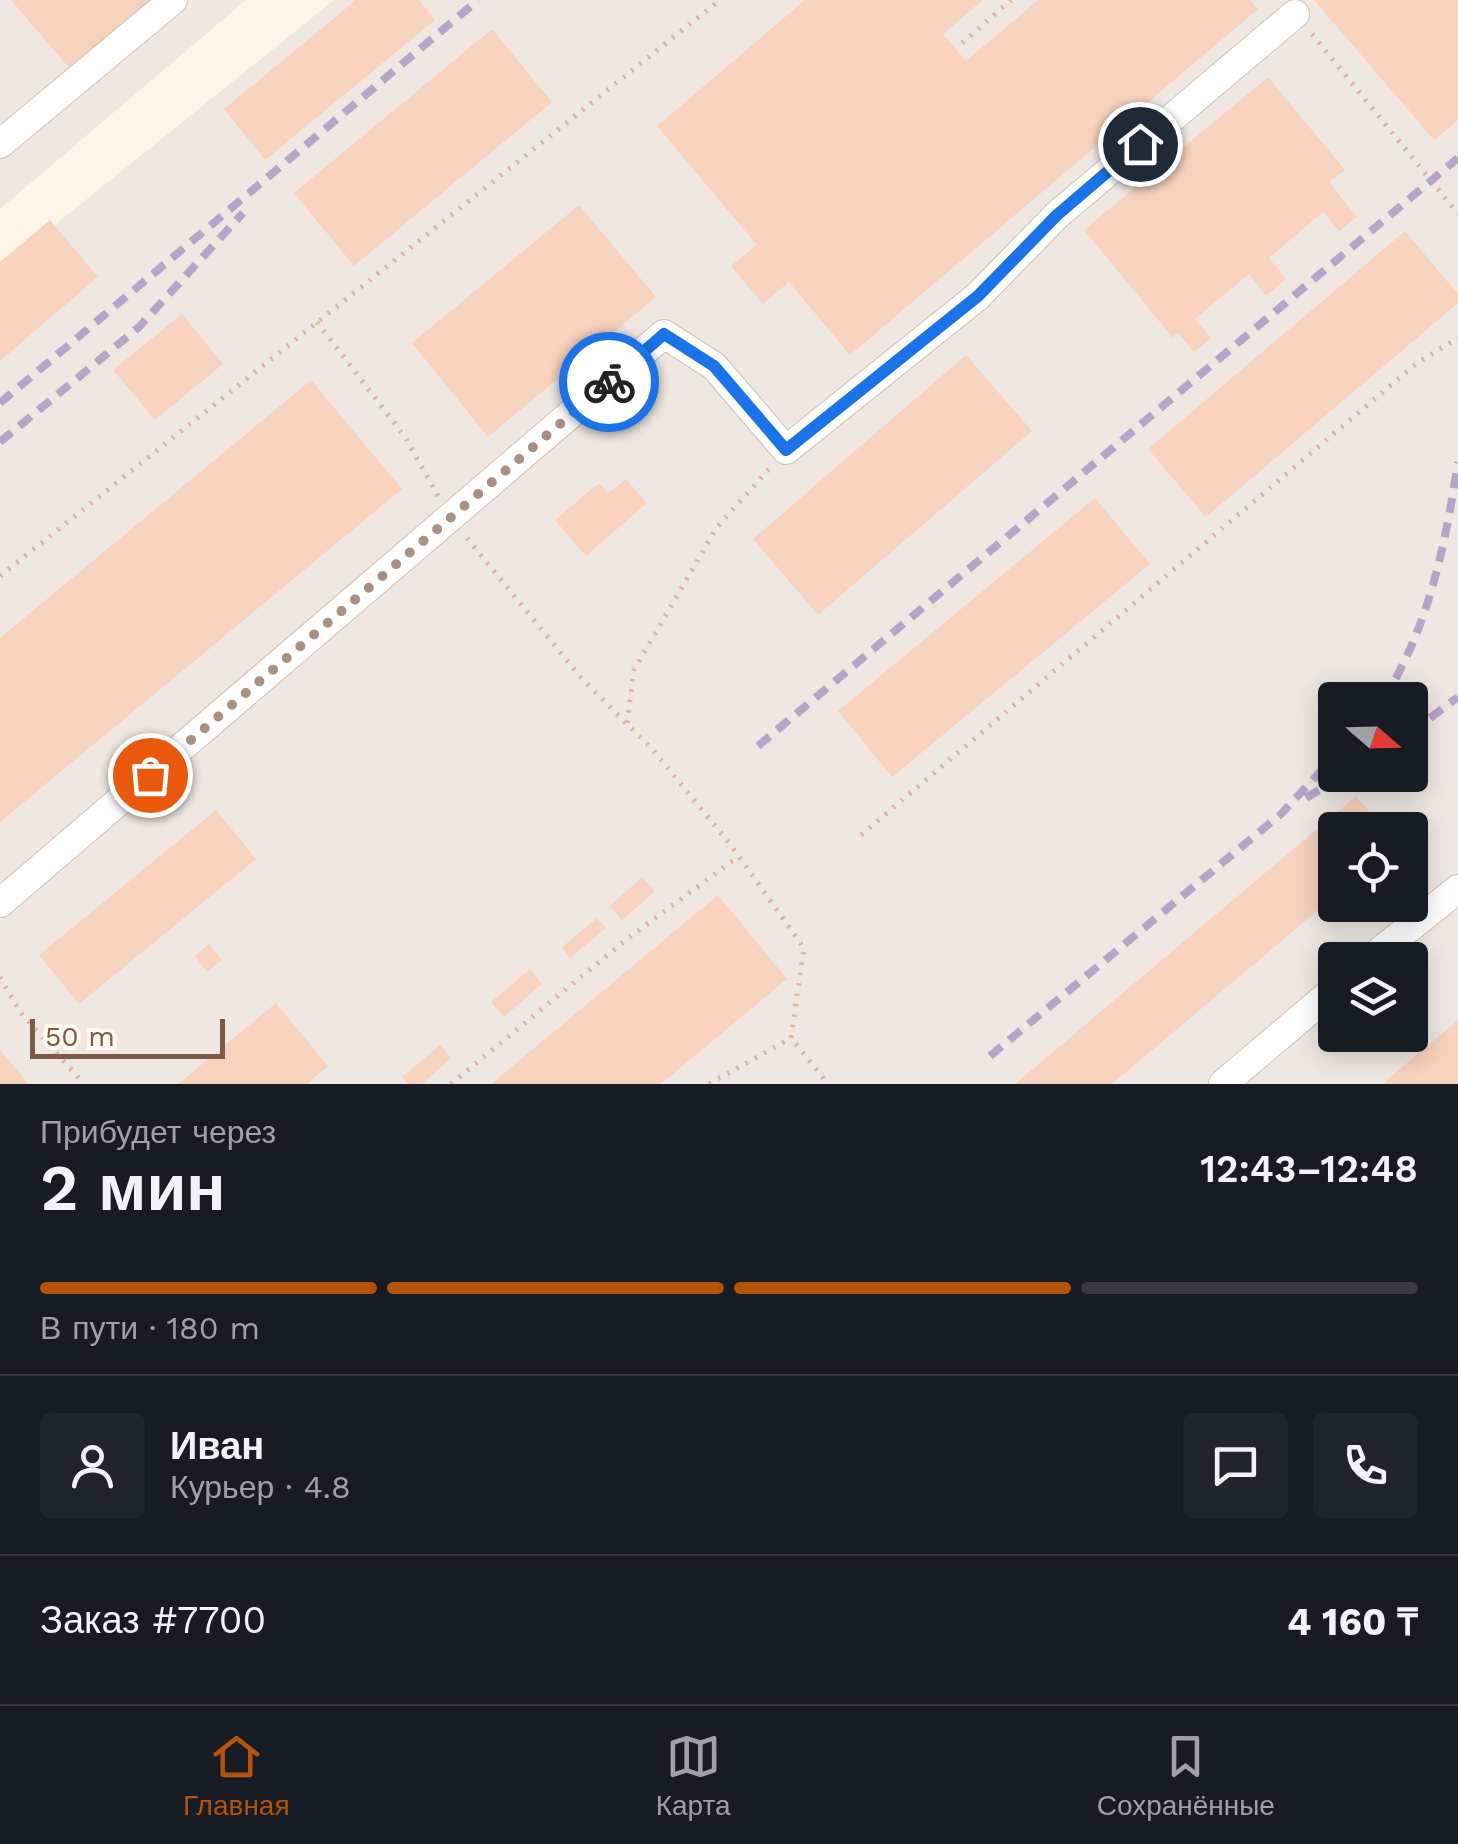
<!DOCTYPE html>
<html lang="ru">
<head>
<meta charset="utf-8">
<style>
	body { margin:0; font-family:"Work Sans",sans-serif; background:#20242c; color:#f1f3f6; height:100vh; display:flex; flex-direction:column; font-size:38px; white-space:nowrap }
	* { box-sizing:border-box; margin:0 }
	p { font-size:32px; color:#9ea1a6 }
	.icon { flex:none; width:55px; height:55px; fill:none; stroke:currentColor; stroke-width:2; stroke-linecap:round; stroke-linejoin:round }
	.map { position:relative; height:1084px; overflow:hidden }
	.drawer { display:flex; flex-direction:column; background:#171b24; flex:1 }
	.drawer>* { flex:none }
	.needle { width:65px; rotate:110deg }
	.fabs { position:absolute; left:1318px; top:682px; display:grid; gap:20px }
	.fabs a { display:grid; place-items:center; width:110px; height:110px; border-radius:10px; background:#171b24; box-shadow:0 5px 25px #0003; font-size:50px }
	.scale { position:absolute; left:30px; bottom:25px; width:195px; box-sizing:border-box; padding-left:10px; border:5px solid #7d5948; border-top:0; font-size:28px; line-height:35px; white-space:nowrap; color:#7d5948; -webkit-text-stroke:8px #fff9f1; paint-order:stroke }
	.pin { position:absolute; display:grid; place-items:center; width:85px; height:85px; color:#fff; margin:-42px; border:5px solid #fff; border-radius:50%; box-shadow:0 2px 10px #0007 }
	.courier { position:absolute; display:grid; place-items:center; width:100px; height:100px; margin:-50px; border:8px solid #1a73e8; border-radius:50%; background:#fff; color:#222; box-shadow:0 2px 12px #0007 }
	.overview em { font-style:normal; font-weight:600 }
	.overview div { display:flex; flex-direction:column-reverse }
	.overview { display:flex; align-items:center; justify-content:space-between; height:170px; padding:0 40px }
	h1 { font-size:65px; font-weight:600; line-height:75px }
	.bar { display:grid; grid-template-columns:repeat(4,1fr); gap:15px 10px; align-content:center; height:120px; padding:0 40px }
	.bar i { height:12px; border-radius:8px; background:#363941 }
	.bar .current { background:#b45309 }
	.bar p { grid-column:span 4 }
	.line { display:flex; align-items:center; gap:25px; padding:0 40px; border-top:2px solid #363941 }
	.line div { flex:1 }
	.round { display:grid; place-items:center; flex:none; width:105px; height:105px; border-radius:10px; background:#20242c }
	.tabs { display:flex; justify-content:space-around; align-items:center; height:140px; border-top:2px solid #363941; background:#171b24; font-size:28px; color:#9ea1a6 }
	.tabs a { display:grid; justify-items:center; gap:5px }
	.tabs .current { color:#b45309 }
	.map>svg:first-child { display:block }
	.industrial { fill:#efe8e2; fill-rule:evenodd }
	.building { fill:#f7d2bc }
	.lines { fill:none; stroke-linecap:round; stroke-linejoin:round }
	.minor-casing { stroke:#d5beaf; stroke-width:30 }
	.path { stroke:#ddb59e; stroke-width:5; stroke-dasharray:2.5 8; stroke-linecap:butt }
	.minor { stroke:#fff; stroke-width:28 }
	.rail { stroke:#b8a3cb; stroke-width:8; stroke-dasharray:15 10; stroke-linecap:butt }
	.done { stroke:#aa9080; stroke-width:10; stroke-dasharray:0 18 }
	.route { stroke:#1a73e8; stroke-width:12 }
</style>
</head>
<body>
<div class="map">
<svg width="1458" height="1084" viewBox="0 0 1458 1084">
	<rect width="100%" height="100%" fill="#fff5e8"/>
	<path class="industrial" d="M0,0H246L0,209Z
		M334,0H1458V1084H0V269ZM1335,700H1410V775H1335ZM1335,830H1410V905H1335ZM1335,960H1410V1035H1335Z"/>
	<path class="building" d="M11,0H153L71,70Z
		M356,0H419L435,20L265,160L224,109Z
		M805,0H983L943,34L966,61L1038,0H1250L1258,9L850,355L789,282L763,304L731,266L757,245L657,126Z
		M1314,0H1458V120L1434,140Z
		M492,29L552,102L354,266L294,193Z
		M1268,77L1345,170L1329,182L1357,217L1339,231L1323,212L1269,258L1286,279L1266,296L1249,274L1195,319L1211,338L1194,352L1178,333L1173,338L1084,230Z
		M579,205L656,297L488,437L412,343Z
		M50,220L98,277L0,361V262Z
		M1405,231L1458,294V303L1206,517L1148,449Z
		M182,314L223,364L155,420L113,370Z
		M966,355L1032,431L818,615L753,539Z
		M311,380L402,489L0,822V638Z
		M626,479L647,503L586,556L555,520L599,483L608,493Z
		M1095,498L1150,564L892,777L838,711Z
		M1356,796L1385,830H1335V896L1112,1084H1015Z
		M216,810L256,859L79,1004L39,955Z
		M642,877L655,891L622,920L610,906Z
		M718,895L787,979L661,1084H491Z
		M597,918L606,928L570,958L562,947Z
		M209,944L222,960L207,972L195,956Z
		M530,969L542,984L504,1017L491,1002Z
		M276,1003L328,1066L307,1084H178Z
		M1458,1020V1084H1382Z
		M440,1045L451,1058L422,1084H408L402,1077Z
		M0,1050L29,1084H0Z"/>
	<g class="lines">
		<g class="minor-casing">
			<path id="minor" d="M0,144L173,0
				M0,903L664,334L714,366L786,450L978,296L1057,215L1295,14
				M1369,960L1458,889
				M1223,1084L1335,989"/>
		</g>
		<path class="path" d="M1312,34L1458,214
			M962,43L1011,0
			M317,322L405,437L438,496
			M467,538L582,679L652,749L730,844L804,948L791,1038L828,1084
			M0,576L720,0
			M627,723L634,670L717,527L771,467
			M861,835L1417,363L1458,338
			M0,977L20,1012L84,1084
			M451,1084L627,939L739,856
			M709,1084L791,1038"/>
		<use href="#minor" class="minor"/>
		<path class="rail" d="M0,403L478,0
			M0,442L138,328L243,213
			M1383,700C1429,627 1445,546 1458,462
			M1410,733L1458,697
			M758,746L1458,158
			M1306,798L1344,775
			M990,1056L1281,814L1335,756"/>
	</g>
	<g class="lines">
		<path class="done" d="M150,775L609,382"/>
		<path class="route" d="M609,382L664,334L714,366L786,450L978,296L1057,215L1140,144"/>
	</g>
</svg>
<div class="fabs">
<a><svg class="needle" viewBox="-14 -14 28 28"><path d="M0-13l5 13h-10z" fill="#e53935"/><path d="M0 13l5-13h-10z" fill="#9ea1a6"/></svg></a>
<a><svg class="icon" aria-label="locate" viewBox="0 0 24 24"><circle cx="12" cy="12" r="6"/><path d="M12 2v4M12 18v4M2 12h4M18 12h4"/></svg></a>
<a><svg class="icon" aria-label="layers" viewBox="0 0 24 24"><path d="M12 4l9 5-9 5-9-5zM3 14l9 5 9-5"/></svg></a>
</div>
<div class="scale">50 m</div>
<div class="pin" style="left:150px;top:775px;background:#ea580c"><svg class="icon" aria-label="bag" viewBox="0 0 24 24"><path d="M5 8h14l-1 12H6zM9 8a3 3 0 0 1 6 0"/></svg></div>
<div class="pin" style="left:1140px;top:144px;background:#1f2937"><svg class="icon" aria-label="home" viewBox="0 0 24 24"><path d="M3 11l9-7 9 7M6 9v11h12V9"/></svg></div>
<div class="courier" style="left:609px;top:382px"><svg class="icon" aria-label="bike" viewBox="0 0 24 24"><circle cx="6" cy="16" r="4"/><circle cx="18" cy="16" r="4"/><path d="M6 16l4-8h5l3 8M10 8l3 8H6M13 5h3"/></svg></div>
</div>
<section class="drawer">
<div class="overview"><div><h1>2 мин</h1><p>Прибудет через</p></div><em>12:43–12:48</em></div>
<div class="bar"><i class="current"></i><i class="current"></i><i class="current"></i><i></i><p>В пути · 180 m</p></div>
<div class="line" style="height:180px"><a class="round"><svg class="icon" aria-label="person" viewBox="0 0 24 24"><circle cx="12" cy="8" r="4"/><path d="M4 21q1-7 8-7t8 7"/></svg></a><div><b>Иван</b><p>Курьер · 4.8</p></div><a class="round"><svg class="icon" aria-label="chat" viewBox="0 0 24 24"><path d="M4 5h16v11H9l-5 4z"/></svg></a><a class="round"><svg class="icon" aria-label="phone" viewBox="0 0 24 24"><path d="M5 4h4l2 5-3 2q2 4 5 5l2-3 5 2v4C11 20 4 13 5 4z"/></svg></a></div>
<div class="line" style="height:130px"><div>Заказ #7700</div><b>4 160 ₸</b></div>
</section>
<nav class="tabs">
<a class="current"><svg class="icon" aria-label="home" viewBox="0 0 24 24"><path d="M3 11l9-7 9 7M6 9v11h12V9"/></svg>Главная</a>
<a><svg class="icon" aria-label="map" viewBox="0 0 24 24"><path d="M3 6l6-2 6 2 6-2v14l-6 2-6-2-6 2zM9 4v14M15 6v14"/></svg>Карта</a>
<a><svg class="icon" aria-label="saved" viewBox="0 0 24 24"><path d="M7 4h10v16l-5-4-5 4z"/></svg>Сохранённые</a>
</nav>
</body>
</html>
